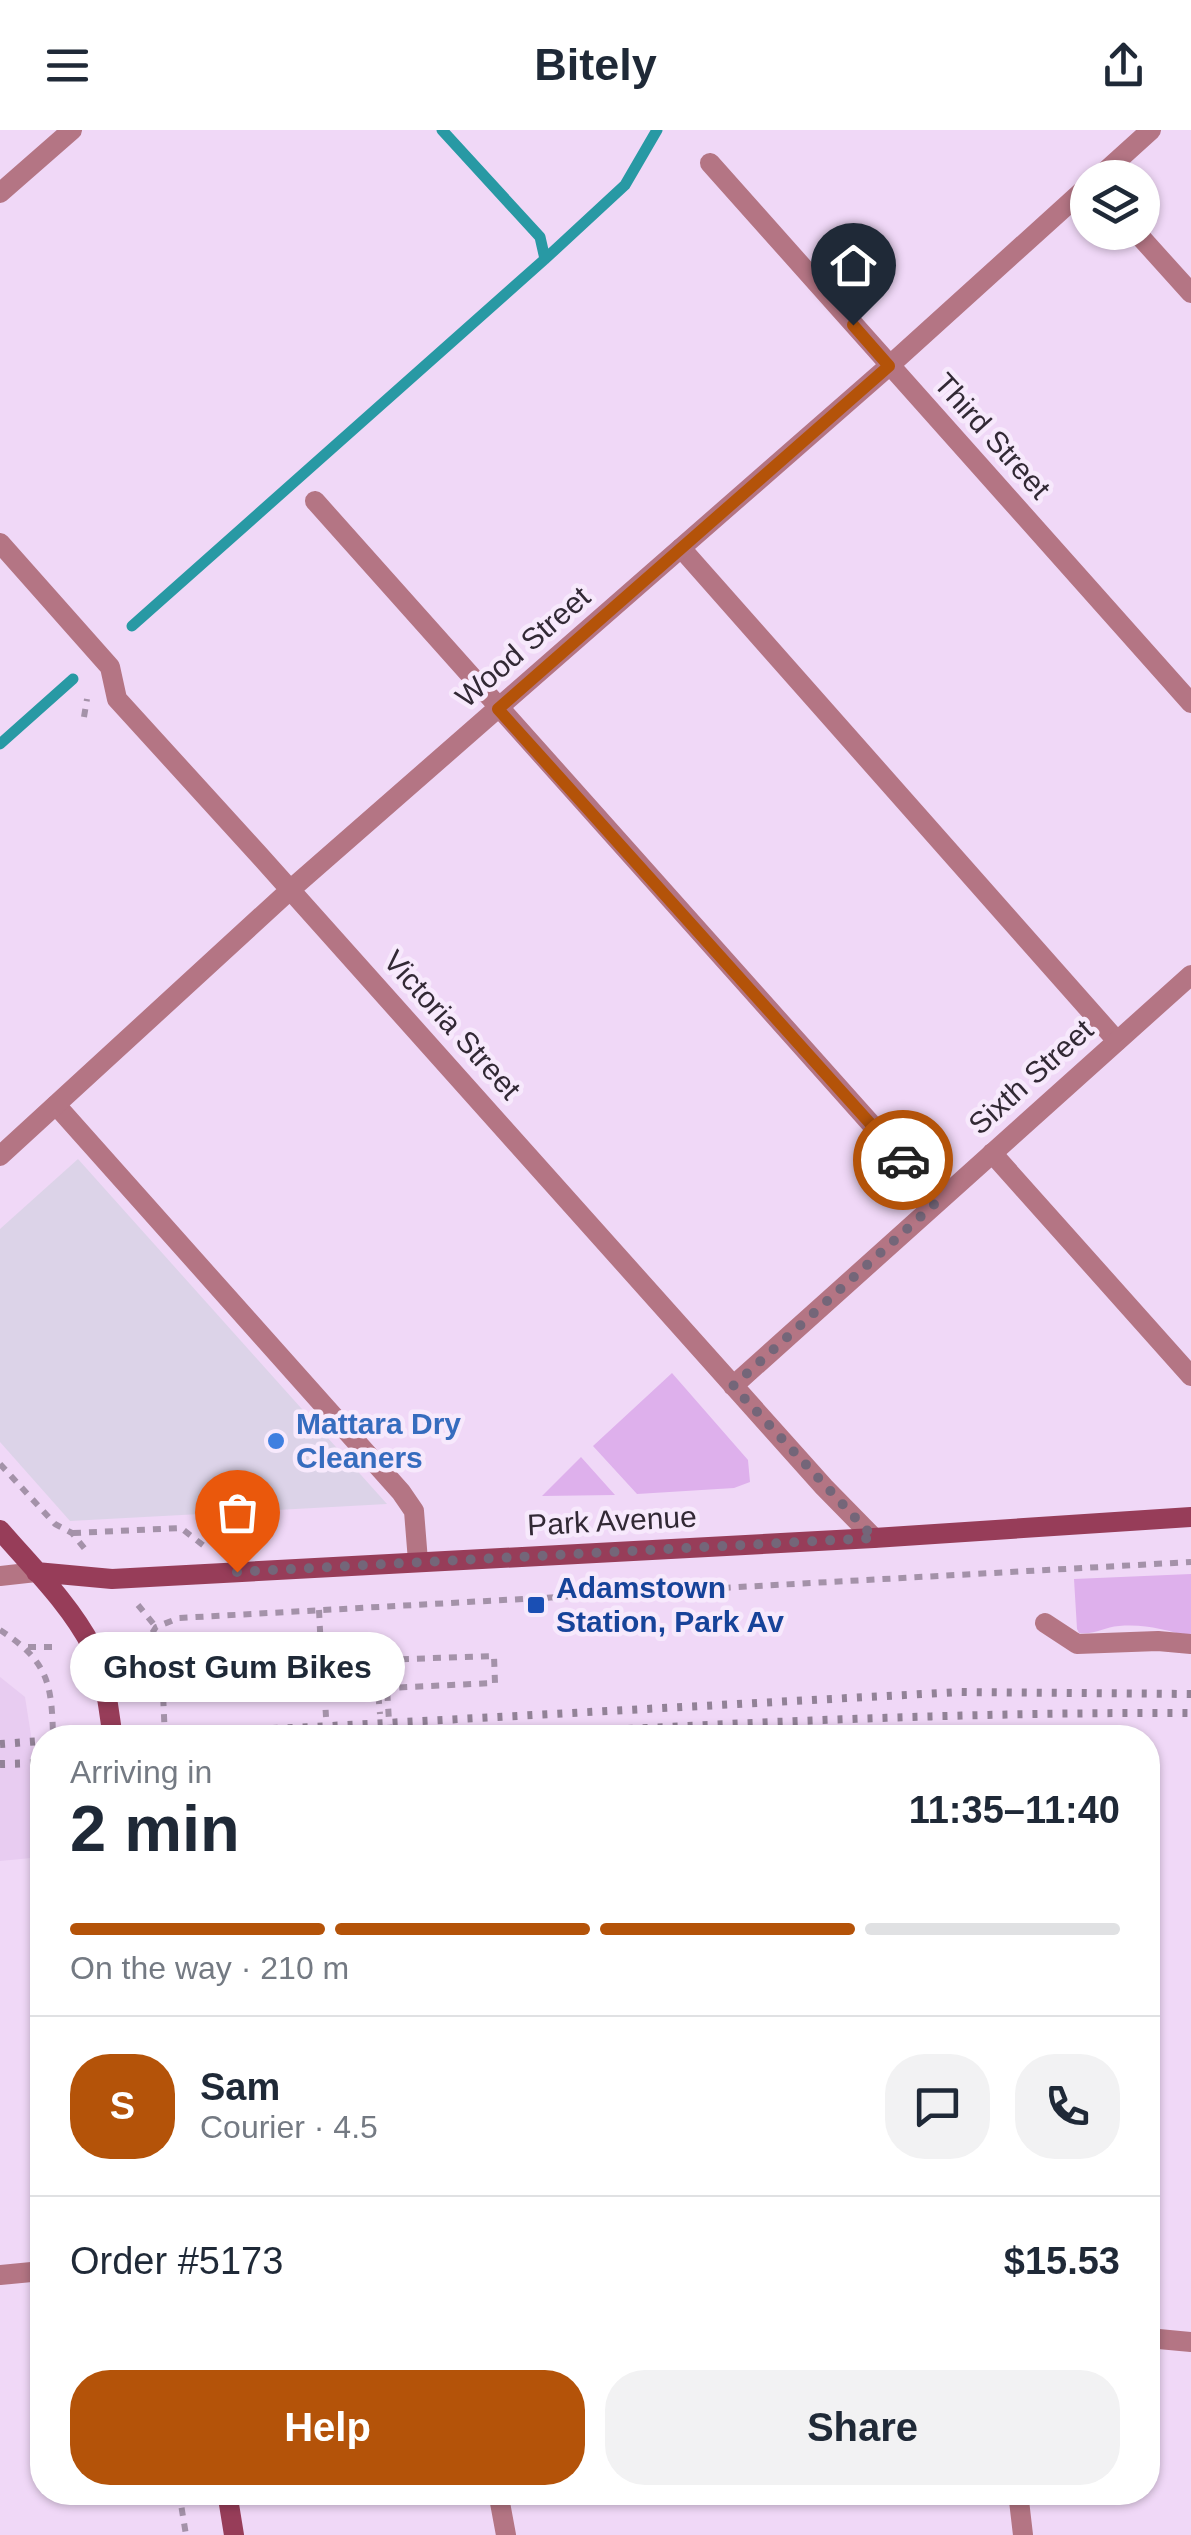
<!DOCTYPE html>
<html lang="en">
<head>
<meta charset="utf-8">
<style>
	body { margin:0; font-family:Arial,sans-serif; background:#f2f2f3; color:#1f2937; height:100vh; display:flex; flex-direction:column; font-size:38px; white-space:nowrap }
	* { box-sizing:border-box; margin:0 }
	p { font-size:32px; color:#747a83 }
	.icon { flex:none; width:55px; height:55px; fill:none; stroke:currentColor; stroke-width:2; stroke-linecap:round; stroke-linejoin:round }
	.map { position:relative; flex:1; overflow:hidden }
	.details { position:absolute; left:30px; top:1595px; width:1130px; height:780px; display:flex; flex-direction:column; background:#fff; border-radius:40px; box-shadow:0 2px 8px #0004 }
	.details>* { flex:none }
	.buttons { position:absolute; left:1070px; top:30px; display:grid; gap:20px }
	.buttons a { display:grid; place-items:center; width:90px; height:90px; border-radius:50%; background:#fff; box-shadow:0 2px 8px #0004; font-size:50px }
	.pin { position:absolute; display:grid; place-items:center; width:85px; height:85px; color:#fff; margin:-102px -42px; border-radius:50% 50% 50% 0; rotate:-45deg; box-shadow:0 0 10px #0007 }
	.pin .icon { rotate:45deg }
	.courier { position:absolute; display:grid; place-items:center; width:100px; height:100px; margin:-50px; border:8px solid #b45309; border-radius:50%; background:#fff; color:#222; box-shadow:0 2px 12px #0007 }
	.bubble { position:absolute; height:70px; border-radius:35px; background:#fff; box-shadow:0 2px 8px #0004; font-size:32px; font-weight:700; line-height:70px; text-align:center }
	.head em { font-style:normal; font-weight:700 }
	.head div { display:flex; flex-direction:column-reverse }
	.head { display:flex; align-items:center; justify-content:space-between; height:170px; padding:0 40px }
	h1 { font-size:65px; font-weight:700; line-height:75px }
	.bar { display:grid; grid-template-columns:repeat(4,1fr); gap:15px 10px; align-content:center; height:120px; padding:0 40px }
	.bar i { height:12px; border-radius:8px; background:#e0e1e3 }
	.bar .current { background:#b45309 }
	.bar p { grid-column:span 4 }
	.line { display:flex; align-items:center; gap:25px; padding:0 40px; border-top:2px solid #e0e1e3 }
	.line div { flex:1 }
	.round { display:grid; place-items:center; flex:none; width:105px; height:105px; border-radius:40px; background:#f2f2f3 }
	.button { display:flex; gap:20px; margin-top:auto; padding:20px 40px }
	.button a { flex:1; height:115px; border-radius:40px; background:#b45309; color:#fff; font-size:40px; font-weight:700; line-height:115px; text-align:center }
	.button a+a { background:#f2f2f3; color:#1f2937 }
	header { display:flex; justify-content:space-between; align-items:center; height:130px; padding:0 40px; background:#fff; font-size:45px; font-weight:700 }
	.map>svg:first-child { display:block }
	.commercial { fill:#dcd3e8 }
	.built { fill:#e8ccf1 }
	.green { fill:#deb0ec }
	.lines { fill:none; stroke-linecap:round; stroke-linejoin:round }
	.stream { stroke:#2899a4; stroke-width:11 }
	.path { stroke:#a492a9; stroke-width:6; stroke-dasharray:8 8; stroke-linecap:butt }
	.lane { stroke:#b47584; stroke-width:20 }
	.street { stroke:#b47584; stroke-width:20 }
	.secondary { stroke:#973d59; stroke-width:20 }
	.rail { stroke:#928297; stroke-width:8; stroke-dasharray:5 10; stroke-linecap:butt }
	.path-bridge { stroke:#a492a9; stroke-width:6; stroke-dasharray:8 8; stroke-linecap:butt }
	.done { stroke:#746679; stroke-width:10; stroke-dasharray:0 18 }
	.route { stroke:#b45309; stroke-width:12 }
	.shop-dot { fill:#3f7fe0; stroke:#f7e9fc; stroke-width:4 }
	.transit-dot { fill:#1a4fb4; stroke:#f7e9fc; stroke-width:4 }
	.labels { text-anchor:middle; stroke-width:9; stroke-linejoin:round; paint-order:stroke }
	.street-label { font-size:30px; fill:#322935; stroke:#f7e9fc }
	.shop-label { font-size:30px; font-weight:bold; fill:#366cbe; stroke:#f7e9fc; text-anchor:start }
	.transit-label { font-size:30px; font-weight:bold; fill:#164399; stroke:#f7e9fc; text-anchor:start }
</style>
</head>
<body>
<header><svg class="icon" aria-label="menu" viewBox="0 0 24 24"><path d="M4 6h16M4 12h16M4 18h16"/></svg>Bitely<svg class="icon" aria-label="share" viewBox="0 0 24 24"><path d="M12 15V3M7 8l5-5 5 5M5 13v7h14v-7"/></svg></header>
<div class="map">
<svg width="1191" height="2405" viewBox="0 0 1191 2405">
	<rect width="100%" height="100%" fill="#f0d8f7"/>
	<path class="commercial" d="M78,1029L387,1374L70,1391L0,1312V1099Z"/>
	<path class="built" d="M0,1547L25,1567L42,1675V1727L0,1731Z"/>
	<path class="green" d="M672,1243L748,1330L750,1352L734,1358L637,1364L593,1316Z
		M581,1327L615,1365L542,1366Z
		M1191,1444V1507C1164,1500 1148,1494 1119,1496C1104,1497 1095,1505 1079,1503L1077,1499L1074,1449Z"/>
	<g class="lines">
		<path class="stream" d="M442,0L540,107L545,129
			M132,496L545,129L625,55L657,0
			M0,614L73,549"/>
		<path class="path" d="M84,587L87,569
			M0,1334L55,1394L72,1403L85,1419
			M73,1403L181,1398L204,1416
			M138,1475L156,1497
			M319,1480L322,1540L270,1546L271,1560L324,1552L326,1587
			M0,1500C48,1531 52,1553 53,1608
			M28,1517H60
			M321,1532L494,1526L495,1553L387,1558
			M377,1550L380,1584
			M360,1561L378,1565
			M165,1608L163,1563L150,1541L144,1516L156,1497L179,1488L1191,1432
			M179,2362L186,2405"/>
		<path class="lane" d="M1136,102L1191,163
			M315,371L939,1070
			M681,418L1117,911
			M56,975L401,1362L414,1381L418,1431
			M992,1023L1191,1246
			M1045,1493L1077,1514L1158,1511L1191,1514
			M498,2362L506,2405
			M1018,2362L1023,2405"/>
		<path class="street" d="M710,33L1191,573
			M1098,48L1151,0
			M0,63L72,0
			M0,413L110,537L117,569L260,726L824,1357L874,1408
			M0,1026L290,760L889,236L1088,56
			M733,1256L1191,845
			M0,1446L36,1442
			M0,2145L42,2141
			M1148,2208L1191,2212"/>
		<path class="secondary" d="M0,1400C31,1436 70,1474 92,1517C106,1544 108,1578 113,1608
			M36,1442L112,1449L874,1408L1191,1387
			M227,2362L234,2405"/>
		<path class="rail" d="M108,1608L960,1562L1191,1564
			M463,1608C706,1594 948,1582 1191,1583
			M0,1614L42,1611
			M0,1634L42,1633"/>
		<path class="path-bridge" d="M360,1561L387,1558L390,1608"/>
	</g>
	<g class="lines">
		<path class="done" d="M237,1442L874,1408L733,1256L939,1070L903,1030"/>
		<path class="route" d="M853,195L889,236L498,579L903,1030"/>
	</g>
	<circle class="shop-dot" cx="276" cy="1311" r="10"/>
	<rect class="transit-dot" x="526" y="1465" width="20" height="20" rx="5"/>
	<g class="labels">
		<g class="street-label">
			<text transform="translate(992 306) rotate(48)" y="10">Third Street</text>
			<text transform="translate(523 517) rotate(-41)" y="10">Wood Street</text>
			<text transform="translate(452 895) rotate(48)" y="10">Victoria Street</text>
			<text transform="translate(1031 947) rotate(-42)" y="10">Sixth Street</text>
			<text transform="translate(612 1391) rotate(-3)" y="10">Park Avenue</text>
		</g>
		<g class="shop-label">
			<text x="296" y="1304">Mattara Dry<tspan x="296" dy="34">Cleaners</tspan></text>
		</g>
		<g class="transit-label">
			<text x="556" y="1468">Adamstown<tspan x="556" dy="34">Station, Park Av</tspan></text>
		</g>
	</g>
</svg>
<div class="buttons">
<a><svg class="icon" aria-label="layers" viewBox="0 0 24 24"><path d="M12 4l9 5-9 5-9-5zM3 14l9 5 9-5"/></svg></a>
</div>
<div class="pin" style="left:237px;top:1442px;background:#ea580c"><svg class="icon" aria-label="bag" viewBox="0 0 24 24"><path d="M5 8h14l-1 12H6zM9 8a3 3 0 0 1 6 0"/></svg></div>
<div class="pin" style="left:853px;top:195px;background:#1f2937"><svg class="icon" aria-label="home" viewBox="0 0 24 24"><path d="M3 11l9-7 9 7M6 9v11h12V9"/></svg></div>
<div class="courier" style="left:903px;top:1030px"><svg class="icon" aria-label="car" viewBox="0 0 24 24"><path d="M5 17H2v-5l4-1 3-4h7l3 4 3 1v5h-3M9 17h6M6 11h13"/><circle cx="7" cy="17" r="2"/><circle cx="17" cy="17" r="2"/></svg></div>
<div class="bubble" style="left:70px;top:1502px;width:335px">Ghost Gum Bikes</div>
<section class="details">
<div class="head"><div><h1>2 min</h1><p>Arriving in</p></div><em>11:35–11:40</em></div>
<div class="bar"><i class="current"></i><i class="current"></i><i class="current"></i><i></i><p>On the way · 210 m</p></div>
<div class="line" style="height:180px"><b class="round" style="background:#b45309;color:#fff">S</b><div><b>Sam</b><p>Courier · 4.5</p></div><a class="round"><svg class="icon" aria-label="chat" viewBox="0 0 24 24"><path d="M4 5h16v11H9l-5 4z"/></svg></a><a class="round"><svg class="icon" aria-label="phone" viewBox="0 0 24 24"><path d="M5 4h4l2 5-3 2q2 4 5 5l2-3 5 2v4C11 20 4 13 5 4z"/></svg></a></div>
<div class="line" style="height:130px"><div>Order #5173</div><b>$15.53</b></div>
<div class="button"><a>Help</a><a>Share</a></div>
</section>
</div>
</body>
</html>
